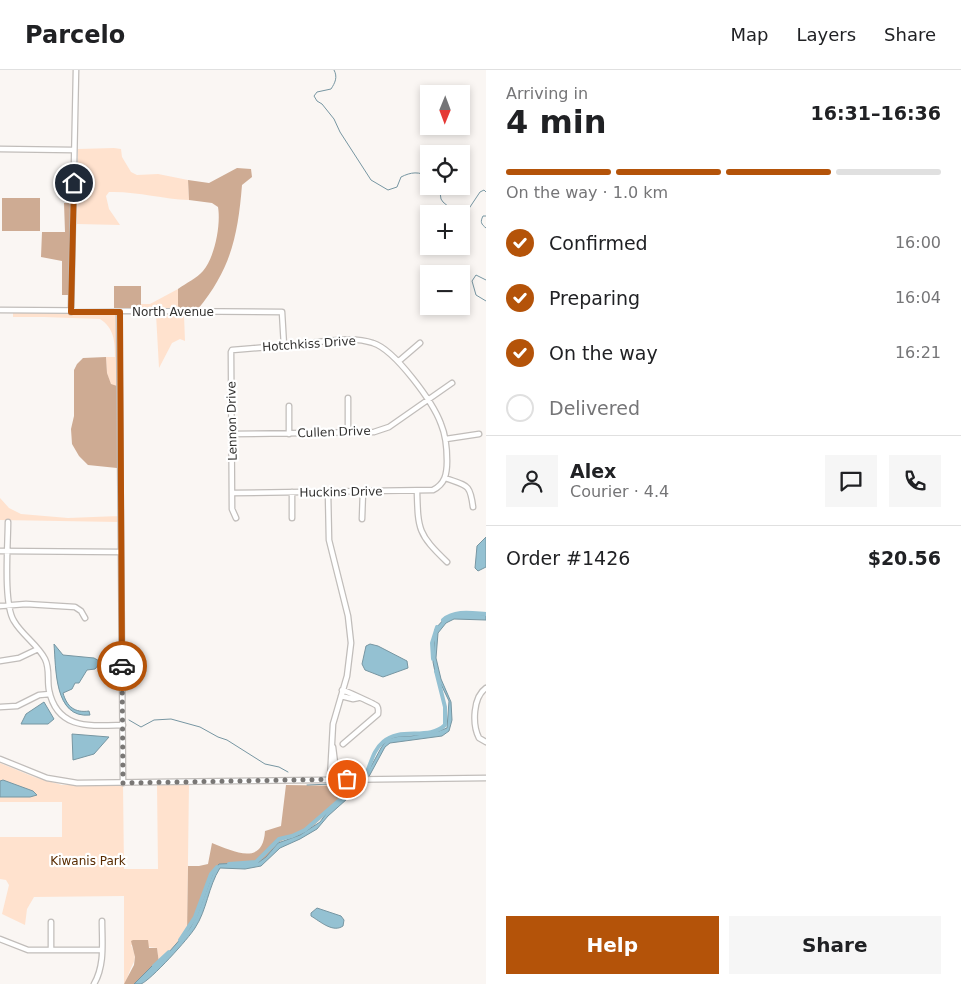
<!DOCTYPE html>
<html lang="en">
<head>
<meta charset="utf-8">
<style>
	body { margin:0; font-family:"DejaVu Sans",sans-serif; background:#f6f6f6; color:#202124; height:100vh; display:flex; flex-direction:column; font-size:19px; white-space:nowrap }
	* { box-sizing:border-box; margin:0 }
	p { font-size:16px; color:#757577 }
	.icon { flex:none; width:28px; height:28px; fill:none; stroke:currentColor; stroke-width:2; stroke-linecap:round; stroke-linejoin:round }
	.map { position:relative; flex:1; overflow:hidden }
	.side { display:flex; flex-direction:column; background:#fff; width:475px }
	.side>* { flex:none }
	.needle { width:32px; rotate:181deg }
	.fabs { position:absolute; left:420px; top:15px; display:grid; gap:10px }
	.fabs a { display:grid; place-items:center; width:50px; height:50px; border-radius:0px; background:#fff; box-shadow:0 2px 8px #0003; font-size:25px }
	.pin { position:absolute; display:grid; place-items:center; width:42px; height:42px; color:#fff; margin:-21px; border:2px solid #fff; border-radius:50%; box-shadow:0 1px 5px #0007 }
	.courier { position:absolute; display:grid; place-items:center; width:50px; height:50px; margin:-25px; border:4px solid #b45309; border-radius:50%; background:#fff; color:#222; box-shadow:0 1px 6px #0007 }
	.summary em { font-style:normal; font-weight:700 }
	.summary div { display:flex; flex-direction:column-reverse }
	.summary { display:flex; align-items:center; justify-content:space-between; height:85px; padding:0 20px }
	h1 { font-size:32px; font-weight:700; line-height:38px }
	.bar { display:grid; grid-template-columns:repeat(4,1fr); gap:8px 5px; align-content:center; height:60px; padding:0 20px }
	.bar i { height:6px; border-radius:4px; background:#e0e0e0 }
	.bar .active { background:#b45309 }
	.bar p { grid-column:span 4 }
	.line { display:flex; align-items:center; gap:12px; padding:0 20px; border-top:1px solid #e0e0e0 }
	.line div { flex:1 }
	.round { display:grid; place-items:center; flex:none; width:52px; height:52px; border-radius:0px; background:#f6f6f6 }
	ol { padding:0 20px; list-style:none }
	li { display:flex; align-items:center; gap:15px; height:55px }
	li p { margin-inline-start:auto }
	li .icon { padding:5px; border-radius:50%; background:#b45309; color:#fff; stroke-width:4 }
	li:last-child { color:#757577 }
	li i { width:28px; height:28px; border:2px solid #e0e0e0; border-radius:50% }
	.cta { display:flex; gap:10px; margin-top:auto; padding:10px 20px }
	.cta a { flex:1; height:58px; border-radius:0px; background:#b45309; color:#fff; font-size:20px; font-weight:700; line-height:58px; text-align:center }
	.cta a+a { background:#f6f6f6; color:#202124 }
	header { display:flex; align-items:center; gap:30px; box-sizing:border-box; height:70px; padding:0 25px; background:#fff; border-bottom:1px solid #e0e0e0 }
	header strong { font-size:24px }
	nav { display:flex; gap:28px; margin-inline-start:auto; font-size:18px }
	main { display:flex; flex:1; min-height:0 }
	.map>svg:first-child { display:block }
	.green { fill:#ffe2ce }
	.forest { fill:#ceab93 }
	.water { fill:#94c1d2; stroke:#7796a2 }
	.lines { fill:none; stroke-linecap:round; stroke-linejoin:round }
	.stream { stroke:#7796a2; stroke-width:1 }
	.canal { stroke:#94c1d2; stroke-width:4 }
	.minor-casing { stroke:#c1bdba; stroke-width:7 }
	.minor { stroke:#fff; stroke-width:4.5 }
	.done { stroke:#797775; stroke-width:5; stroke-dasharray:0 9 }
	.route { stroke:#b45309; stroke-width:6 }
	.labels { text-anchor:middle; stroke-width:4.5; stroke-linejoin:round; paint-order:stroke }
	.street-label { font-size:12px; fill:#333231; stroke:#fff }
	.park-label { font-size:12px; fill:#582b00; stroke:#fff }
</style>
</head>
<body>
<header>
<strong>Parcelo</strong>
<nav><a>Map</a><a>Layers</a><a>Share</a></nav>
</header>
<main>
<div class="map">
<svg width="486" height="914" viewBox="0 0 486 914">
	<rect width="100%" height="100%" fill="#faf6f3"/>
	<path class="green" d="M114,78L121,79L122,87L131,102L137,105L158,104L188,110L189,130C162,129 136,121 109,122L106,126L109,139L120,155L77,154L78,79Z
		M178,219V238H141V234H150Z
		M13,242L115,243L119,248V452L0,450V428L9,438L21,444L68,448L119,446L117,317L111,315L107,303L106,287H115C115,271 114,258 100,249L44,247H13Z
		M156,244L184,245L185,271L180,269L172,273L159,298Z
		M0,693L34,707L62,715H123L124,799H158L157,715L189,714L187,862L162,890L159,893L157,878L131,875C138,890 134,890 129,903C127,908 128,910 124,914V826L34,827L27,839L25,855L2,844L9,815L6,810L0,809V767H62V732H0Z"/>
	<path class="forest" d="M237,98L251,99L252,107L242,115C238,165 231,199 198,239L178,238V219C186,213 197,208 203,201C215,187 221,154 218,137L212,133L189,130L188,110L209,113Z
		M2,128H40V161H2Z
		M64,133H71L70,225H62V191L41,187L42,162H65Z
		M114,216H141V238L114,239Z
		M106,287L107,303L111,314L117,316V398L88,395L79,386L72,374L71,359L74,346V300L77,294L83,288Z
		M286,715L354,716C338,731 324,748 307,761C298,768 286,767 278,773C271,779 268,789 259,792C243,797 220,787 212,803L197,845L187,862L188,796H199L208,794L212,773C233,781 263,797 265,761L281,756Z
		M133,870H148L149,878H157L159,893L152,896L134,914H124L134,895L135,887L131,871Z"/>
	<path class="water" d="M486,467V497L478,501L475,498L477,476Z
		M461,543L486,545V550L454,549L446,553L438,563L436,588L441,609L451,632L452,650L449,661L442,666L390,673L385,677L366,712L328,746L317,759L300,769L280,778L261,796L245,799L220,798C208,817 207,840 195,858C189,868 151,910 141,914C141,914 134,914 134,914L152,896L162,890L190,858L197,845L214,800L219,794L259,792L266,787L278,773L300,765L320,752L328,741L368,702L381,678L387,669L400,666H411L439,661L447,658L449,631L435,602L433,592L435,559L445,548Z
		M54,574L63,585L94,588L101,592L95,599L87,600L79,613H75L72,619L63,623C67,637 75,643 89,641L90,645C54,649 56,598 54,574Z
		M370,574L378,576L407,591L408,598L383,607L365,600L362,594L366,576Z
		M44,632L54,649L48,654H21L26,644Z
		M72,664L109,667L94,684L73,690Z
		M3,710L33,721L37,725L30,727H0V711Z
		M317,838L341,846L344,850L343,856C333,863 321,852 311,846V843Z"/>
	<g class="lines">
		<path class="stream" d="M334,0C338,7 335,13 331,19L317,22L314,26L317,31L322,34L334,49L340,62L371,110L388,120L397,117L401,107C411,102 419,101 429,107
			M439,116L441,129L443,132L450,138L460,142L468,140L480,122L484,120L486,122
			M486,146H483C480,152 481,154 486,158
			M486,210L476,205L472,211L476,225L486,231
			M129,650L141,657L154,650L171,649L200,657L218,667L227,670L265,694L279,697L288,702
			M307,715L356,713L357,714"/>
		<path class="canal" d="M443,550C455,540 471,543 486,544
			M433,589L432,573L437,557
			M363,709C371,698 371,682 383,672C400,656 429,671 445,655V637L436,601
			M229,794L256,792L279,769L292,766L305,760L343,727
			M180,870L195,847L211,804L217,797
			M154,896L169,882"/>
		<g class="minor-casing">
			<path id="minor" d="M0,79L73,80
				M0,240L282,242L284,276
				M71,242L76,0
				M119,242L123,713
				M399,291L420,273
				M348,328V363
				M289,336V364
				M232,364L374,362L389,357L452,313
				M446,369L479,364
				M445,408C467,416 470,413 473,437
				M417,421C418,460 418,464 447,492
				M292,422V448
				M328,422L329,470L348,546L351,573L347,606L333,654L330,709
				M233,423L433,420C445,414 447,404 447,391C447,378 446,366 441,354C433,332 395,280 373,273C353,266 329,271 309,273C283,276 258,278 232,280L231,282L232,439L236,448
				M362,449L363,421
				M8,452C8,474 3,534 14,551C22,565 38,575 45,589C50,599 47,609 49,620C57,660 90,656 123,655
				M0,481L121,482
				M0,536L26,534L75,537L81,541L85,548
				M0,591L19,588L38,579
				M486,618C473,627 472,654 479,668L486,672
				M342,620C346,621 375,634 377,636C379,639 378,641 378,644L343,674
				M341,626L353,629L358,628
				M0,637L17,636L39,625L50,624
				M333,677L337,709
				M0,689L47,708L77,713L486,708
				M0,869L28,880H102
				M51,880V852
				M94,914C105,895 102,873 102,851"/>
		</g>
		<use href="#minor" class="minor"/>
	</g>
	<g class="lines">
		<path class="done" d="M122,596L123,713L347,709"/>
		<path class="route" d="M74,113L71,242H120L122,596"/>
	</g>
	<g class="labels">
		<g class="street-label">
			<text x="173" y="246">North Avenue</text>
			<text transform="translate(309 274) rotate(-4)" y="4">Hotchkiss Drive</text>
			<text transform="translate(232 351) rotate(-91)" y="4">Lennon Drive</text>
			<text transform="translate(334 362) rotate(-2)" y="4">Cullen Drive</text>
			<text transform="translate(341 422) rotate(-1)" y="4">Huckins Drive</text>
		</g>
		<g class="park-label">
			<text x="88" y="795">Kiwanis Park</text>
		</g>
	</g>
</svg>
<div class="fabs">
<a><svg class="needle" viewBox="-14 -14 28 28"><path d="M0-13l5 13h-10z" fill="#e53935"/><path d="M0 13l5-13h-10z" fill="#757577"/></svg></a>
<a><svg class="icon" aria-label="locate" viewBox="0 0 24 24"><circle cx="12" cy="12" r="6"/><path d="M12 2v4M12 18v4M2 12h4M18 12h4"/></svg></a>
<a>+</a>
<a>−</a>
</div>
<div class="pin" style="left:347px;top:709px;background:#ea580c"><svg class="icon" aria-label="bag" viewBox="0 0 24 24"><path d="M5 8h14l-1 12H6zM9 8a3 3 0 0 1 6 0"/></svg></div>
<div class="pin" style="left:74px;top:113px;background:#1f2937"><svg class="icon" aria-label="home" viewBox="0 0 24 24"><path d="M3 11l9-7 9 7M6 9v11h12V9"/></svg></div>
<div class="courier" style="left:122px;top:596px"><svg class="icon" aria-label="car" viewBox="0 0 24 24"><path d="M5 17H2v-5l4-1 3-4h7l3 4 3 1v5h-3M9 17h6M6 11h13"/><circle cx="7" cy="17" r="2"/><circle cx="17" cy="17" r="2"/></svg></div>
</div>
<section class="side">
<div class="summary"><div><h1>4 min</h1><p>Arriving in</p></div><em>16:31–16:36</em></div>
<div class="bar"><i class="active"></i><i class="active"></i><i class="active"></i><i></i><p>On the way · 1.0 km</p></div>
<ol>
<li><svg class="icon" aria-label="check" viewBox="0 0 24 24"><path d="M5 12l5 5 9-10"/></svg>Confirmed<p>16:00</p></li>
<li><svg class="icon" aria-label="check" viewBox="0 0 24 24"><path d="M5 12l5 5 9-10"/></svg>Preparing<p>16:04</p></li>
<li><svg class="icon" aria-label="check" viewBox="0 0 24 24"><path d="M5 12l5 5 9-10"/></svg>On the way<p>16:21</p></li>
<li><i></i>Delivered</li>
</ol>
<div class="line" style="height:90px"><a class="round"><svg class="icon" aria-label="person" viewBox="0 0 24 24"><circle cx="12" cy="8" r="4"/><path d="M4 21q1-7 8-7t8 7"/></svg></a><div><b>Alex</b><p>Courier · 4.4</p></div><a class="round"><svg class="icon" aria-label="chat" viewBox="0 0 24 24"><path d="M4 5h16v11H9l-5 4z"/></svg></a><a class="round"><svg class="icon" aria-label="phone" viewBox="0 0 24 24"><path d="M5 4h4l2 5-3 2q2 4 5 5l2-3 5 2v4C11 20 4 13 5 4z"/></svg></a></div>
<div class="line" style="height:65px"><div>Order #1426</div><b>$20.56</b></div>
<div class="cta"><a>Help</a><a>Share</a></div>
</section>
</main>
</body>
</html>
